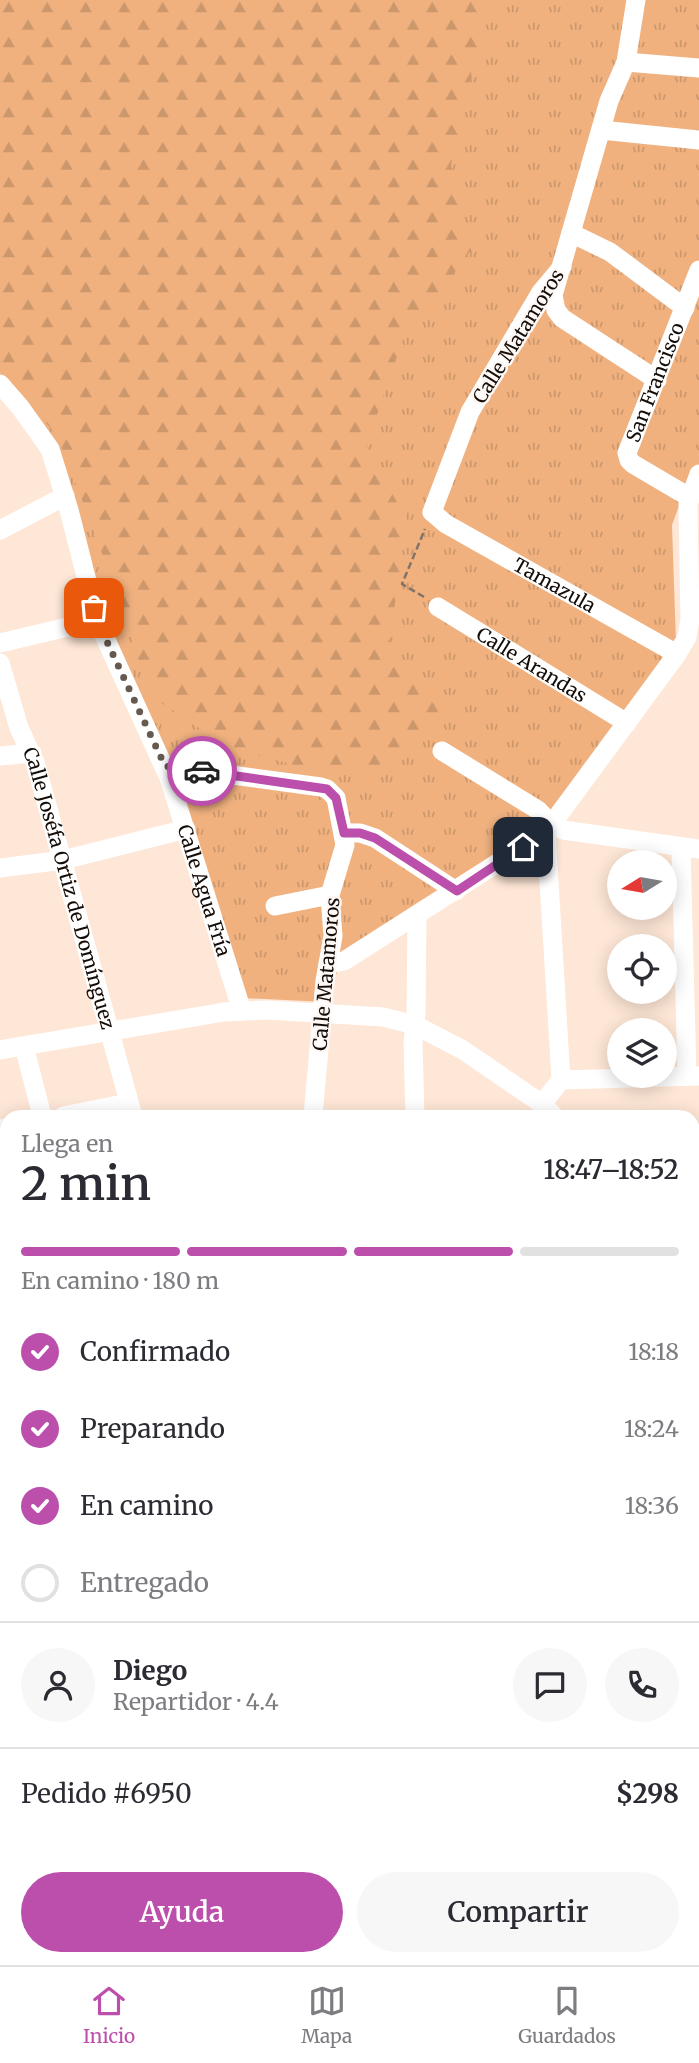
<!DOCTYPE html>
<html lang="es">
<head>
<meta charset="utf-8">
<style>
	body { margin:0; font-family:Merriweather,serif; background:#f7f7f7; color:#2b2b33; height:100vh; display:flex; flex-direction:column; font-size:26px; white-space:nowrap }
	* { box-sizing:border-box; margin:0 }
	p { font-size:23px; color:#7c7c81 }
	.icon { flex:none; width:38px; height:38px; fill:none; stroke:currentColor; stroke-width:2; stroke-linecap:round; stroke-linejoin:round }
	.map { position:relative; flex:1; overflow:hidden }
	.sheet { position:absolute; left:0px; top:1110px; width:700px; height:856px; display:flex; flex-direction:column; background:#fff; border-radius:21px 21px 0 0; box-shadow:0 4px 18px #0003 }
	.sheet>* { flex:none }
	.needle { width:46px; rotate:259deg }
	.controls { position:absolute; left:607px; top:850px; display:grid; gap:14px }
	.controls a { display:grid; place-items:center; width:70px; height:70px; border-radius:50%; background:#fff; box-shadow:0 4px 18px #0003; font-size:35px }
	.pin { position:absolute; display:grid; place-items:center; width:60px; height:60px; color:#fff; margin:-30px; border-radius:14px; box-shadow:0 4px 10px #0006 }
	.courier { position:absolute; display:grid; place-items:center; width:70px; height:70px; margin:-35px; border:5px solid #bc4eac; border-radius:50%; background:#fff; color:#222; box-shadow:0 2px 9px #0007 }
	.summary em { font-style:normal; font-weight:600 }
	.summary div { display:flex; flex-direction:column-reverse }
	.summary { display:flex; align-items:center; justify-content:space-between; height:119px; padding:0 21px }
	h1 { font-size:46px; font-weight:600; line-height:52px }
	.bar { display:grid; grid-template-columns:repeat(4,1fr); gap:10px 7px; align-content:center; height:84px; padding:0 21px }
	.bar i { height:9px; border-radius:5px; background:#e1e1e2 }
	.bar .current { background:#bc4eac }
	.bar p { grid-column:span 4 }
	.line { display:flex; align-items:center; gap:18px; padding:0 21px; border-top:2px solid #e1e1e2 }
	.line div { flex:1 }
	.round { display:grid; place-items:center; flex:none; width:74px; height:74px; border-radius:37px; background:#f7f7f7 }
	ol { padding:0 21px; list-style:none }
	li { display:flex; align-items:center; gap:21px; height:77px }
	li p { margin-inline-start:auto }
	li .icon { padding:7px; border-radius:50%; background:#bc4eac; color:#fff; stroke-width:4 }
	li:last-child { color:#7c7c81 }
	li i { width:38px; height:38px; border:4px solid #e1e1e2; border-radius:50% }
	.action { display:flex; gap:14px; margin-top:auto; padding:14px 21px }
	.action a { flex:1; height:80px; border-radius:42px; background:#bc4eac; color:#fff; font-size:28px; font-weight:600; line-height:80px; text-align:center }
	.action a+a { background:#f7f7f7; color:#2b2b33 }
	.tab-bar { display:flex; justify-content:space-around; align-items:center; height:98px; border-top:2px solid #e1e1e2; background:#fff; font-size:19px; color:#7c7c81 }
	.tab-bar a { display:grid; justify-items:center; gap:4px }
	.tab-bar .current { color:#bc4eac }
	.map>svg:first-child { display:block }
	.grass { fill:url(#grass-tufts) }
	.forest { fill:url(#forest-firs) }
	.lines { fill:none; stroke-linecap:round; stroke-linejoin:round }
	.path { stroke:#827368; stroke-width:2.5; stroke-dasharray:7 3.5; stroke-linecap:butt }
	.minor { stroke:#fff; stroke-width:19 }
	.done { stroke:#66594f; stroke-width:7; stroke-dasharray:0 12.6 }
	.route { stroke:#bc4eac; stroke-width:9 }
	.labels { text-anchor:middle; stroke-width:5; stroke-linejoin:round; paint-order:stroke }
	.street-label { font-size:19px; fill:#140c07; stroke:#fdf8f5 }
</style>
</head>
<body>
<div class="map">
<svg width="699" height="1965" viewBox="0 0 699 1965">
	<defs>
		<pattern id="grass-tufts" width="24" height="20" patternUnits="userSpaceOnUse" patternTransform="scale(1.75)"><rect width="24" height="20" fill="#f0b17f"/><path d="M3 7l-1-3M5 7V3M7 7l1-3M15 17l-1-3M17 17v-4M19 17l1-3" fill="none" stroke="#cd976c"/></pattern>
		<pattern id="forest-firs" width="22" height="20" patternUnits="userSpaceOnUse" patternTransform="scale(1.75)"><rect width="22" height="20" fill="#f0b17f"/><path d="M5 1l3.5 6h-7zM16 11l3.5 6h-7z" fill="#cd976c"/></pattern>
	</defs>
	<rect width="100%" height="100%" fill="#fee7d6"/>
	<path class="grass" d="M0,0H699V470L693,468L672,525L676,643L545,832L338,969L327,1002L242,998L158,757L104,637L41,431L0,389Z
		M0,1259H7V1324L0,1323Z
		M693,1304L699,1310V1340L693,1339Z"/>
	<path class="forest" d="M0,0H476L483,21L451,165L471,250L403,339L366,447L407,520L387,658L445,703L398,766L307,768L229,748L151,696L94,530L56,434L0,374Z"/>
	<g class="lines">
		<path class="path" d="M424,597L402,584L425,529"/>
		<g class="minor">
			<path d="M636,0L626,62L609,101L553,295L556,310L562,318L657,380"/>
			<path d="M626,62L699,68"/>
			<path d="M601,130L699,140"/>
			<path d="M571,233L610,252L685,308"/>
			<path id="s1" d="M562,267L541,292L470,412L432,512L446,524L677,654"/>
			<path id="s2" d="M0,384L20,407L50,449L69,510L97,620L169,778L242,1011"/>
			<path id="s3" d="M689,497L633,464L629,460L627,453L699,270"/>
			<path d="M0,530L65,496"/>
			<path id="s4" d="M438,607L627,723"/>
			<path d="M0,643L97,620"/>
			<path id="s5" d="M0,663L19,728L35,762L133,1116"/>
			<path d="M442,751L538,810L553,826L563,830L699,849"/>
			<path d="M0,756L32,753"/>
			<path d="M165,766L321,787L327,789L336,798L345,845L330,895L333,936L325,981L313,1116"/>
			<path d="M546,832L561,1080"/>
			<path d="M344,833H360L375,838L456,891"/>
			<path d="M681,848L687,1076"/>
			<path d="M0,868L63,860L186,829"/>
			<path d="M275,906L330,895"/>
			<path d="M328,964L344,961L546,832L677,654L687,637L690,619L688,504L699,474"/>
			<path d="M24,1046L42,1116"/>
			<path d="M0,1050L224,1012L267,1010L383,1017L415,1025L463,1050L542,1104L554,1116"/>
			<path d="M542,1104L561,1080L698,1076"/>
			<path d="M63,1116L128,1103"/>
			<path d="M415,1116L413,1044L416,1014L417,917"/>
			<path d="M0,1129L7,1128"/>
			<path d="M0,1243H7"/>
			<path d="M693,1252H699"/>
			<path d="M693,1278L699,1284"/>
			<path d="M0,1331H7"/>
			<path d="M693,1348H699"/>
			<path d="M0,1437L7,1438"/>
			<path d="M693,1506L699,1505"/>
			<path d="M0,1565H7"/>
			<path d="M693,1586L699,1584"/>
			<path d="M0,1686L7,1685"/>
			<path d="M693,1763L699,1761"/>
			<path d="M0,1810L7,1808"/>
			<path d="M693,1903L699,1902"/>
			<path d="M0,1943L7,1942"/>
			<path d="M74,1958L75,1965"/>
			<path d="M181,1958L182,1965"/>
			<path d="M291,1958V1965"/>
			<path d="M350,1958V1965"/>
			<path d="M461,1958L462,1965"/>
		</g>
	</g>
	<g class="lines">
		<path class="done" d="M94,608L102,631L165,766L202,771"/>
		<path class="route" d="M202,771L327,789L336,798L344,833H360L375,838L457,891L523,847"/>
	</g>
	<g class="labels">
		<g class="street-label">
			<text transform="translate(518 336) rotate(-58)" y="7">Calle Matamoros</text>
			<text dy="7" stroke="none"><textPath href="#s3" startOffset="154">San Francisco</textPath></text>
			<text dy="7" stroke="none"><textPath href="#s1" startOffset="422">Tamazula</textPath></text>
			<text dy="7" stroke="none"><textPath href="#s4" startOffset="110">Calle Arandas</textPath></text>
			<text dy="7" stroke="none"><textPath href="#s5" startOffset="236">Calle Joséfa Ortiz de Domínguez</textPath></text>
			<text dy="7" stroke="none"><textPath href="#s2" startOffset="551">Calle Agua Fría</textPath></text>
			<text transform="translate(326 974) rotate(-85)" y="7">Calle Matamoros</text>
		</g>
	</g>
</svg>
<div class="controls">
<a><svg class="needle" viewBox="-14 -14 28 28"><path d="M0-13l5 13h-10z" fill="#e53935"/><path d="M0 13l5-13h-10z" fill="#7c7c81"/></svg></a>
<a><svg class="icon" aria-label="locate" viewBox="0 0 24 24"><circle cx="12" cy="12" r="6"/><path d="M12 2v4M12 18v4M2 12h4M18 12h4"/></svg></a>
<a><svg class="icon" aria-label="layers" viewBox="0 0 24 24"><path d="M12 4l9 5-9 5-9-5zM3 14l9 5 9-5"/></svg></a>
</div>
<div class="pin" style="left:94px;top:608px;background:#ea580c"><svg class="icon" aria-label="bag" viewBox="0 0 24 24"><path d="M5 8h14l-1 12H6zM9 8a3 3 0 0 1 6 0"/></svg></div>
<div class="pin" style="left:523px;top:847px;background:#1f2937"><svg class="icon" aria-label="home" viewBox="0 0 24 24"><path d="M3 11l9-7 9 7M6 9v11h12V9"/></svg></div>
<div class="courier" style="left:202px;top:771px"><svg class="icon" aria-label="car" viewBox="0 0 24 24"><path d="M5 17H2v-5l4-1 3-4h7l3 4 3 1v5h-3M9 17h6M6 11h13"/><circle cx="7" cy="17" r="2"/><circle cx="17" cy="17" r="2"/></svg></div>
<section class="sheet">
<div class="summary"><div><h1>2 min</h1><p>Llega en</p></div><em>18:47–18:52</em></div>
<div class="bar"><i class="current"></i><i class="current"></i><i class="current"></i><i></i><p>En camino · 180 m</p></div>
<ol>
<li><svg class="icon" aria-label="check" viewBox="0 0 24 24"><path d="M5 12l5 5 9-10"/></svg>Confirmado<p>18:18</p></li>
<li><svg class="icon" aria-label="check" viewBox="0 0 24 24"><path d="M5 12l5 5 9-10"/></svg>Preparando<p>18:24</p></li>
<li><svg class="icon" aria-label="check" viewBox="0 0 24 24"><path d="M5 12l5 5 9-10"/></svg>En camino<p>18:36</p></li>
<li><i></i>Entregado</li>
</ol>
<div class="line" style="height:126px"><a class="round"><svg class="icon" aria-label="person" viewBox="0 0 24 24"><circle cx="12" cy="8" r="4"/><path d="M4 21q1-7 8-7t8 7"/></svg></a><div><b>Diego</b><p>Repartidor · 4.4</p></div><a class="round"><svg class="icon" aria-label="chat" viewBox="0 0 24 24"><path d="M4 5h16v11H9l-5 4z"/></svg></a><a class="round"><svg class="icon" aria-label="phone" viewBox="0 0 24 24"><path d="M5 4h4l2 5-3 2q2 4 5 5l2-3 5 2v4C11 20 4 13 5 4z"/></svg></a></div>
<div class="line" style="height:91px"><div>Pedido #6950</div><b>$298</b></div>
<div class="action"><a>Ayuda</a><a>Compartir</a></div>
</section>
</div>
<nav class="tab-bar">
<a class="current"><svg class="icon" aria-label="home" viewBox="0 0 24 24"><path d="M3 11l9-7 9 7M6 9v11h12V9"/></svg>Inicio</a>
<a><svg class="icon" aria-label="map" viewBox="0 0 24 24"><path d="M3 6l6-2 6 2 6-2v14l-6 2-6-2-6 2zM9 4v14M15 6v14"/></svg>Mapa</a>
<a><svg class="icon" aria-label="saved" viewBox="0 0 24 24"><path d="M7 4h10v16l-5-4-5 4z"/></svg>Guardados</a>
</nav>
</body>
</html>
